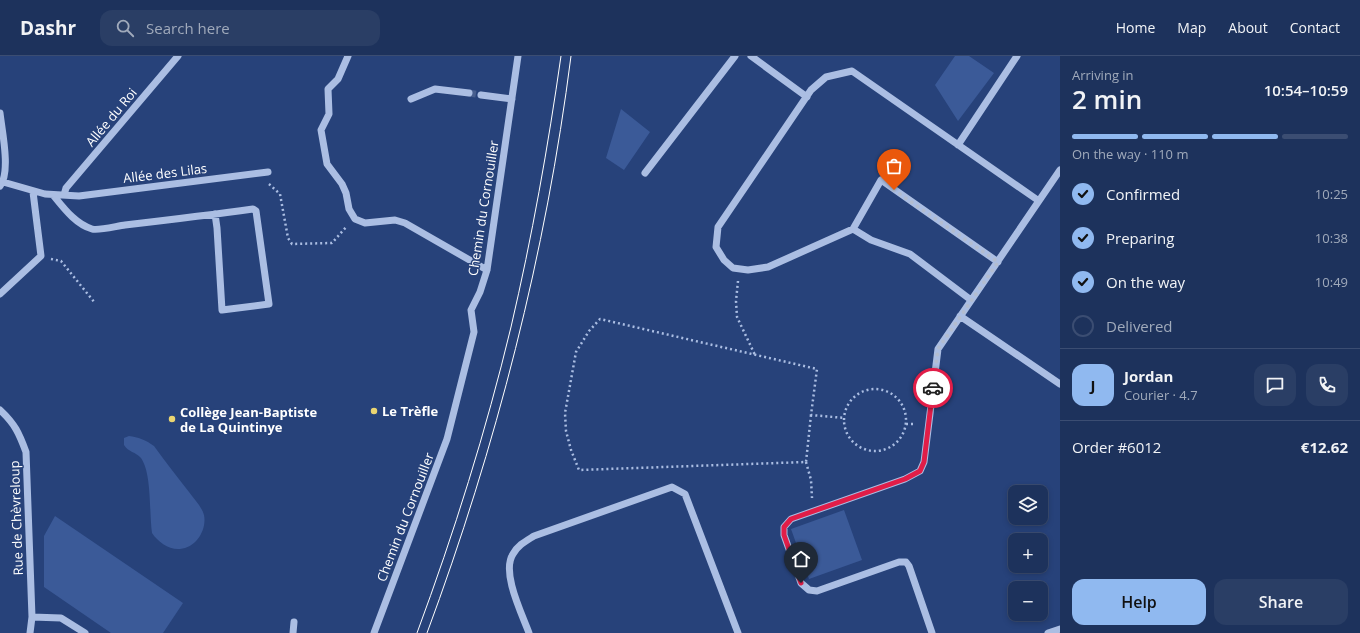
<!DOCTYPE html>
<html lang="en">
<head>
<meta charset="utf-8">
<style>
	body { margin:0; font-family:"Open Sans",sans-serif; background:#2a3e65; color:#f1f3f6; height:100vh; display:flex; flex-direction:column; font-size:15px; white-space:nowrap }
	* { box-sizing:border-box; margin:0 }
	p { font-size:13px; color:#a0aabb }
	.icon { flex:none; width:22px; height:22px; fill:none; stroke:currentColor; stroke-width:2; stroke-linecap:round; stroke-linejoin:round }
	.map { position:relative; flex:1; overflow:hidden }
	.panel { display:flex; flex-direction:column; background:#1d325c; width:300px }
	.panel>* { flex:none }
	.fabs { position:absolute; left:1008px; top:429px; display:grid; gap:8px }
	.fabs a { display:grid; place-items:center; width:40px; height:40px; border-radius:8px; background:#1d325c; box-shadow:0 2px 6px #0003,0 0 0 1px #3b4d72; font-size:20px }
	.pin { position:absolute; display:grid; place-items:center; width:34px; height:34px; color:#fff; margin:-41px -17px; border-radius:50% 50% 50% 0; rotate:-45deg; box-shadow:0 0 4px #0007 }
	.pin .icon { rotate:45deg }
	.courier { position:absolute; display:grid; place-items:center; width:40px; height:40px; margin:-20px; border:3px solid #e11d48; border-radius:50%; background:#fff; color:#222; box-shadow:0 1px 5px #0007 }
	.headline em { font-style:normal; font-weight:600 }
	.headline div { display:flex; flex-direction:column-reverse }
	.headline { display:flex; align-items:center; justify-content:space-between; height:68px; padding:0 12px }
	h1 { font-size:26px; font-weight:600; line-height:30px }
	.bar { display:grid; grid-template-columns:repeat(4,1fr); gap:6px 4px; align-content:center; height:48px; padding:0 12px }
	.bar i { height:5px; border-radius:3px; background:#3b4d72 }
	.bar .active { background:#90b9f0 }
	.bar p { grid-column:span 4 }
	.line { display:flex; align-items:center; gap:10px; padding:0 12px; border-top:1px solid #3b4d72 }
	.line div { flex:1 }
	.round { display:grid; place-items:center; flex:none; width:42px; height:42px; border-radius:12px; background:#2a3e65 }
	ol { padding:0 12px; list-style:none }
	li { display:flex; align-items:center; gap:12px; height:44px }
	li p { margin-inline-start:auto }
	li .icon { padding:4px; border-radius:50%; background:#90b9f0; color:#111; stroke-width:4 }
	li:last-child { color:#a0aabb }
	li i { width:22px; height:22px; border:2px solid #3b4d72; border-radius:50% }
	.button { display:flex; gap:8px; margin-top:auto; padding:8px 12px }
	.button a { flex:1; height:46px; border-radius:12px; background:#90b9f0; color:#111; font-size:16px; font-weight:600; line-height:46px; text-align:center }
	.button a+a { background:#2a3e65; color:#f1f3f6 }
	header { display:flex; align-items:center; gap:24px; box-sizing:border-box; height:56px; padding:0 20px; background:#1d325c; border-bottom:1px solid #3b4d72 }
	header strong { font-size:19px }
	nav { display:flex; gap:22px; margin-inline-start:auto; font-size:14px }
	.search { width:280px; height:36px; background:#2a3e65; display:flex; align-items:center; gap:10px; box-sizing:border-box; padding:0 14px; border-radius:12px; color:#a0aabb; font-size:15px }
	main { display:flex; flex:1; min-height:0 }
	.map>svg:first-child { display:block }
	.green { fill:#3b5a98 }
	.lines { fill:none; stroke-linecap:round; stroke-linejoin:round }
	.minor-tunnel { stroke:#475e8e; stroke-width:7; stroke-dasharray:7 3.5; stroke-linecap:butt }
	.path { stroke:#abbee3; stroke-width:2.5; stroke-dasharray:2 3; stroke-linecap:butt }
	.minor { stroke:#abbee3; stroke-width:7 }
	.tram { stroke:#fff; stroke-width:1 }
	.done { stroke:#b3bdd0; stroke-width:4; stroke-dasharray:0 7.2 }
	.route { stroke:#e11d48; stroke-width:5 }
	.poi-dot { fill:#ebd571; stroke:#27427a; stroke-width:1.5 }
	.labels { text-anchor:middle; stroke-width:3; stroke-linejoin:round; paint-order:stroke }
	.street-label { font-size:13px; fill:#fff; stroke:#27427a }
	.poi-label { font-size:13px; font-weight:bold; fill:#fff; stroke:#27427a; text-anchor:start }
</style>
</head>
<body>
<header>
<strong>Dashr</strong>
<div class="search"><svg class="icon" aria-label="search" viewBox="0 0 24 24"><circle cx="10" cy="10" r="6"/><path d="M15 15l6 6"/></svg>Search here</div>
<nav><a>Home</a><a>Map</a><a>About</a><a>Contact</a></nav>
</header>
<main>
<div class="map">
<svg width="1060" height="577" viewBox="0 0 1060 577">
	<rect width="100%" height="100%" fill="#27427a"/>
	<path class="green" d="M955,0H969L994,17L958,65L935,29Z
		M621,53L650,76L624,114L606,102Z
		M129,380C138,381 146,384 154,390C165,405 177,421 189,436C194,443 202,451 204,459C207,474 196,492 180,493C169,494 158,486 152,477C149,456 152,418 141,402C136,396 128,396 124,389V382Z
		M844,454L862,504L809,523L791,473Z
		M55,460L183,547L163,577H111L44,531V480Z"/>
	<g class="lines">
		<path class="minor-tunnel" d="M469,37L481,39"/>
		<path class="path" d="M269,128L280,138L288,182L292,188L332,187L347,170
			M51,203L61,205L95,247
			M738,225L736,245L737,261L755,299
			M844 364a31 31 0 1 1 62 0a31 31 0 1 1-62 0Z
			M811,359L806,406L579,414L571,394L566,375L565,357L576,296L589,275L600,263L817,313L811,359L845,362
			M906,368H916
			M806,406L811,424L812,442"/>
		<path class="minor" d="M348,0L338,23L328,33L329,58L321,74L327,108L342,128L346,137L349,153L355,163L365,167L395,164L405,167L487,214
			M751,0L807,41
			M481,39L512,43
			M411,43L435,33L469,37
			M0,57C2,75 11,116 0,130
			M958,89L1017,0
			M645,117L735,0
			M3,126L45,138L79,140L268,116
			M53,139C63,151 75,168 92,173C98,175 117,170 125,169C168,164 210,159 253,153L256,155L269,248L222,254L217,172L215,158
			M64,139L66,132L178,0
			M853,173L871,184L910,198L971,244
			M998,206L881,124L853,173L768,211L748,214L733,212L724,204L716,191L718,171L811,34L826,21L852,15L1039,145
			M0,238L41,200L33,136
			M960,260L1060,328
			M0,354C15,368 19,377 26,396L32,561L30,577
			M32,561L61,562L85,577
			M293,577L294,566
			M374,577L447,383L474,276L471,254L480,236L487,214L518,0
			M529,577C522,558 501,516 513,498C518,489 526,485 534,480L672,431L685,438L738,577
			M932,577L909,510L906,506H899L817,535L809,534L801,527L784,479V471L791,463L905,423L920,415L924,406L938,293L1060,114
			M1048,577L1060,573"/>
		<path class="tram" d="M417,577C454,477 486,375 511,271C532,181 548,91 561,0
			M427,577C496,391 546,197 571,0"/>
	</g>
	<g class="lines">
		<path class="done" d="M894,134L998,206L938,293L933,332"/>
		<path class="route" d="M801,527L784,479V471L791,463L905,423L920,415L924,406L933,332"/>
	</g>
	<g class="poi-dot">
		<circle cx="374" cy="355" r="4"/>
		<circle cx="172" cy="363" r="4"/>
	</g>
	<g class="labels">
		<g class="street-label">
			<text transform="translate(111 61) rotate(-50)" y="5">Allée du Roi</text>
			<text transform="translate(165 117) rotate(-7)" y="5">Allée des Lilas</text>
			<text transform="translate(483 152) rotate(-81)" y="5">Chemin du Cornouiller</text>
			<text transform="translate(405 461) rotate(-69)" y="5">Chemin du Cornouiller</text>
			<text transform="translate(16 462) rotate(-92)" y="5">Rue de Chèvreloup</text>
		</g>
		<g class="poi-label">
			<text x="382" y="360">Le Trèfle</text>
			<text x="180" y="361">Collège Jean-Baptiste<tspan x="180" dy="15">de La Quintinye</tspan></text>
		</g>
	</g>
</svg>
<div class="fabs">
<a><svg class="icon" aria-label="layers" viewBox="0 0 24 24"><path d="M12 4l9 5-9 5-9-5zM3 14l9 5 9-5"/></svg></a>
<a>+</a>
<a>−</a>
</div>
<div class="pin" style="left:894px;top:134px;background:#ea580c"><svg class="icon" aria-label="bag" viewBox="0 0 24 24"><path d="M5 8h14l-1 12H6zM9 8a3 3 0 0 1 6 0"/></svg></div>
<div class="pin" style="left:801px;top:527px;background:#1f2937"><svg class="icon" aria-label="home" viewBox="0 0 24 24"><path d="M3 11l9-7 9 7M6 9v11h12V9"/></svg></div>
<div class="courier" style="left:933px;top:332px"><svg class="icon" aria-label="car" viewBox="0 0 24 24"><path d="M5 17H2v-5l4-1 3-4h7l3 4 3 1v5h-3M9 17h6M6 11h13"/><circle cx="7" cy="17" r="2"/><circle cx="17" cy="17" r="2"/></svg></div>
</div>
<section class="panel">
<div class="headline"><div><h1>2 min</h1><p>Arriving in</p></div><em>10:54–10:59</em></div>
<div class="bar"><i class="active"></i><i class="active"></i><i class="active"></i><i></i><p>On the way · 110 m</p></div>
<ol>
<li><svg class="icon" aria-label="check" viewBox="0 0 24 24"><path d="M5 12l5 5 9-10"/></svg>Confirmed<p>10:25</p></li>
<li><svg class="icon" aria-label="check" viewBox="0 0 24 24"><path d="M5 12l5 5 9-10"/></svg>Preparing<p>10:38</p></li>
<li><svg class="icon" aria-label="check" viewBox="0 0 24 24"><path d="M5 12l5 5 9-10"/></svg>On the way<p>10:49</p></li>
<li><i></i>Delivered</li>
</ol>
<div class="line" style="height:72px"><b class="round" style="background:#90b9f0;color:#111">J</b><div><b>Jordan</b><p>Courier · 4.7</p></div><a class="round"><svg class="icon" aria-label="chat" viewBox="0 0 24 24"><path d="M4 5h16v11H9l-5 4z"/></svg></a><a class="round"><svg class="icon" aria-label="phone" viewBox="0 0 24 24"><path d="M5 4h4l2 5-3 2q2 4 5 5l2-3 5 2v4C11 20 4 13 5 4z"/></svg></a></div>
<div class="line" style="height:52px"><div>Order #6012</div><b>€12.62</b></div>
<div class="button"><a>Help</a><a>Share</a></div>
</section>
</main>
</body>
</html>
